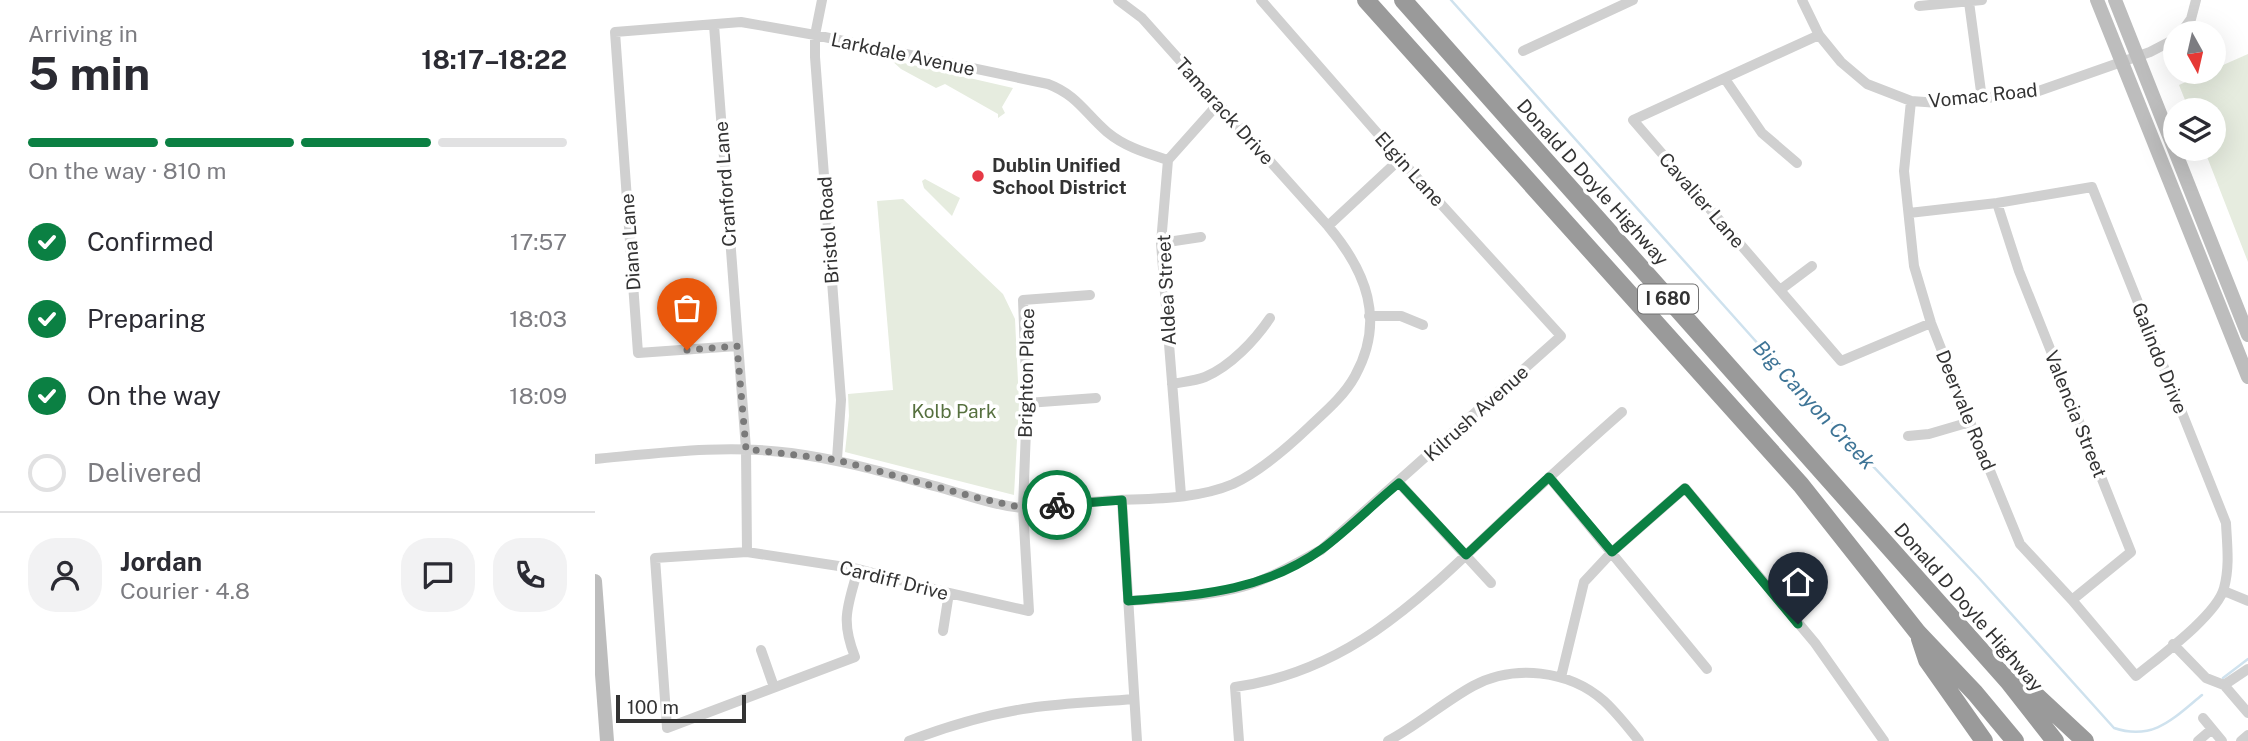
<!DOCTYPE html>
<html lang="en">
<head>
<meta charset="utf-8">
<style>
	body { margin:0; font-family:"Public Sans",sans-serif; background:#f2f2f3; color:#2b2b33; height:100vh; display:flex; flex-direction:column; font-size:26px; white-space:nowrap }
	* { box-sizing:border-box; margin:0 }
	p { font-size:23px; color:#7c7c81 }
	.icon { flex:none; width:38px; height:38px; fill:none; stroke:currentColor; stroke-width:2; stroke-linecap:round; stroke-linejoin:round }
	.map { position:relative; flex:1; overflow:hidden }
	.side { display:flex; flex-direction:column; background:#fff; width:595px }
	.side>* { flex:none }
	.needle { width:46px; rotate:172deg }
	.fabs { position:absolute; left:1568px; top:21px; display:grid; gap:14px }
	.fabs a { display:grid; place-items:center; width:63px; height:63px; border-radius:50%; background:#fff; box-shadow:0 7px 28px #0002; font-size:35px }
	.scale { position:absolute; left:21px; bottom:18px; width:130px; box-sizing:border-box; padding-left:7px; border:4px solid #333; border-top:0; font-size:19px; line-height:24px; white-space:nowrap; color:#333; -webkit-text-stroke:5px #fff; paint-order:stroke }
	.pin { position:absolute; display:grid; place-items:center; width:60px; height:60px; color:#fff; margin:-72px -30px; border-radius:50% 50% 50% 0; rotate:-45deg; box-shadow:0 0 7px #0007 }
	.pin .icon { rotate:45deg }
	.courier { position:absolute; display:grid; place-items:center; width:70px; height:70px; margin:-35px; border:5px solid #0b8043; border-radius:50%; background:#fff; color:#222; box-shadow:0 2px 9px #0007 }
	.overview em { font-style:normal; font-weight:700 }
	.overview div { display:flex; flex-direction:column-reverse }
	.overview { display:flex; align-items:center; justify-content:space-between; height:119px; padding:0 28px }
	h1 { font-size:46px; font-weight:700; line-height:52px }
	.bar { display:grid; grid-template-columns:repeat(4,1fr); gap:10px 7px; align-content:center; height:84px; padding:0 28px }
	.bar i { height:9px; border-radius:5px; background:#e1e1e2 }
	.bar .on { background:#0b8043 }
	.bar p { grid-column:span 4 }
	.line { display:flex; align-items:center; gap:18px; padding:0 28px; border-top:2px solid #e1e1e2 }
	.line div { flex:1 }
	.round { display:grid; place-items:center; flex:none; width:74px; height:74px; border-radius:28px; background:#f2f2f3 }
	ol { padding:0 28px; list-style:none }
	li { display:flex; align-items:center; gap:21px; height:77px }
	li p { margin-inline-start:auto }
	li .icon { padding:7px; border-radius:50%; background:#0b8043; color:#fff; stroke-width:4 }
	li:last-child { color:#7c7c81 }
	li i { width:38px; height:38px; border:4px solid #e1e1e2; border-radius:50% }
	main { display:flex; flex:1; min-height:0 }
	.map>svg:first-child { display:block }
	.green { fill:#e6ecdf }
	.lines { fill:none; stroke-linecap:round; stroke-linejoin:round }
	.stream { stroke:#cfe2ee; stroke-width:2.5 }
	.street { stroke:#d0d0d0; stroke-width:10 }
	.secondary { stroke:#bdbdbd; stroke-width:14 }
	.highway { stroke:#9a9a9a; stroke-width:18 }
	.done { stroke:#7a7a7a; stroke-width:7; stroke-dasharray:0 12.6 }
	.route { stroke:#0b8043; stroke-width:9 }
	.poi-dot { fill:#e63946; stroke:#fff; stroke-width:2.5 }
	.labels { text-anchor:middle; stroke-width:7; stroke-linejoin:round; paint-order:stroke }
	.shield { fill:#fff; stroke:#707070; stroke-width:2 }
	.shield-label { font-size:18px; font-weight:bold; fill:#333 }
	.street-label { font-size:19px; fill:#333; stroke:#fff }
	.poi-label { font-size:19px; font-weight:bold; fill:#333; stroke:#fff; text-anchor:start }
	.park-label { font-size:19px; fill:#56703f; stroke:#fff }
	.water-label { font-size:21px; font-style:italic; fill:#3f7597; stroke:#fff }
</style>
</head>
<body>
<main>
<section class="side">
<div class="overview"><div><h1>5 min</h1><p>Arriving in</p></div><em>18:17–18:22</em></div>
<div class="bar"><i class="on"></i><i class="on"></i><i class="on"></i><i></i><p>On the way · 810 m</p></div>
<ol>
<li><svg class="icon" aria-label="check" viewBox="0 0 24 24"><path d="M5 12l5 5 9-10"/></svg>Confirmed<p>17:57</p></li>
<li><svg class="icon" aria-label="check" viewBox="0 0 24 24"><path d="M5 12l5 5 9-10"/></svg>Preparing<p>18:03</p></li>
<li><svg class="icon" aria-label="check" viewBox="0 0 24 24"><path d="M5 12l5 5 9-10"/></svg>On the way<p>18:09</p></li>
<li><i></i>Delivered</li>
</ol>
<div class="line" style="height:126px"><a class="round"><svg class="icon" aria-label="person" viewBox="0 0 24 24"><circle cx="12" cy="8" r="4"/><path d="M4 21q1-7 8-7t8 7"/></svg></a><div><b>Jordan</b><p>Courier · 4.8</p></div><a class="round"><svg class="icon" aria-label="chat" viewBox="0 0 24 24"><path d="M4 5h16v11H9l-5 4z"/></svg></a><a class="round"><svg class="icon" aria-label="phone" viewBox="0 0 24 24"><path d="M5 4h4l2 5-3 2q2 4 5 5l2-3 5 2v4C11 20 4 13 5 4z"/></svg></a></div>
</section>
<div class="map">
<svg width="1653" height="741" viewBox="0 0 1653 741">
	<rect width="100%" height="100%" fill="#fff"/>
	<path class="green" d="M1653,54V262L1609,149H1619V110H1594L1584,85L1613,72H1619V69Z
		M296,60L418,88L407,107L410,113L403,118V114L350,84L341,88L306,69Z
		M330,179L365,198L357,216L329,188L327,181Z
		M308,199L408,294L420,319L424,403L419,495L250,452L254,416L253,394L298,390L282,201Z"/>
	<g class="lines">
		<path class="stream" d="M856,0L1182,365L1384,578L1519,728C1558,741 1578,719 1607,695
			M1628,678L1653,659"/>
		<path class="street" d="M227,0L220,35V57L246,400L242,459
			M1207,0L1224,35L1246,62L1272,84L1316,101L1344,103L1438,93L1555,52L1580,39
			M1374,2L1387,99
			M1324,6L1387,0
			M119,25L151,449L152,552
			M1586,33L1596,19L1601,0
			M1224,35L1038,120L1246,361L1336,323
			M928,51L1038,0
			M1130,79L1167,133L1202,163
			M1402,203L1424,271L1536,552L1477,600
			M1314,213L1402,203L1497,187L1631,523C1632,545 1635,566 1629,588C1622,615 1564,657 1541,676L1477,600L1425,544L1375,422L1336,323L1319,266L1309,171L1316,101
			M733,226L805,159
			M566,243L606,237
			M1185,290L1217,266
			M774,316H806L828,325
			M142,346L43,353L20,32L146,22L220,35L453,84C482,95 490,113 512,132C530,147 551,153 573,160
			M577,384C587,382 600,381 610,377C636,366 660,340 675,318
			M432,403L501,398
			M1313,436L1334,434L1375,422
			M0,459C65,453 131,444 196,453C249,460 299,475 350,489C375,496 402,506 428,508C453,510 481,503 507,501C549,498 598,501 638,484C666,471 692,448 714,427C731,411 749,396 760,376C791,320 771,271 733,226L547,18L523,0
			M954,477L1112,669
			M804,483L896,583
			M586,495L566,243L573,160L623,104
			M527,500L542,741
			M263,569C253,606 245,619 260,657L72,728L60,558L152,552L263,569L354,593L434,611L428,508L432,403L428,300L495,295
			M1629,591L1653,601
			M533,601C571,598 610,597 647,587C675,579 701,563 726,550L966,336L805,159L666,0
			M348,631L354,593
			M1578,644L1611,678L1629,685L1653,669
			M166,650L179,687
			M966,677L989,582L1017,552L1090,488L1220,643L1289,741
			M1629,685L1653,713
			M1608,718L1627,741
			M314,741C353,726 393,714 435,708C469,703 505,702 539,699
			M644,741L640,687C756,671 828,596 909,519C948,483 987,447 1027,412
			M793,741C823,725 849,702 878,686C919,664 974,670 1009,701C1022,713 1033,727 1044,741
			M1603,741L1617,729
			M1646,741L1653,735"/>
		<path class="secondary" d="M1502,0L1653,377
			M1520,0L1653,335
			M0,581L12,741"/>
		<path class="highway" d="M771,0L1206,485L1323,633L1380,693L1420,741
			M808,0L1413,681L1460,741
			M1325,639L1332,660L1389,741
			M1414,682L1432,687L1490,741"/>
	</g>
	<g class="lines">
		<path class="done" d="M92,350L142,346L151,449L242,460L383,498L428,508L462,505"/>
		<path class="route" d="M462,505L527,500L533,601C603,595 667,592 727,549C754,529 778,504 804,483L871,555L954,477L1017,552L1090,488L1203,624"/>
	</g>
	<circle class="poi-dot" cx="383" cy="176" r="7"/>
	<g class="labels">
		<rect class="shield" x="1043" y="284.5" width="60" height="29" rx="5"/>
		<g class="shield-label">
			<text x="1073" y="305">I 680</text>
		</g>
		<g class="street-label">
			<text transform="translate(308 54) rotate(12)" y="7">Larkdale Avenue</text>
			<text transform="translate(1388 95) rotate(-6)" y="7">Vomac Road</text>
			<text transform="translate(630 111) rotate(48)" y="7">Tamarack Drive</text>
			<text transform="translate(815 169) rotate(48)" y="7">Elgin Lane</text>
			<text transform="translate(998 182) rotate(48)" y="7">Donald D Doyle Highway</text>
			<text transform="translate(130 184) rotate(-94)" y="7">Cranford Lane</text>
			<text transform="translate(1107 200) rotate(49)" y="7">Cavalier Lane</text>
			<text transform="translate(233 230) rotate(-94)" y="7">Bristol Road</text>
			<text transform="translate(35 242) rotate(-94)" y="7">Diana Lane</text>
			<text transform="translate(571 290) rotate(-93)" y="7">Aldea Street</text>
			<text transform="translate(1565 358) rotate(68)" y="7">Galindo Drive</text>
			<text transform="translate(431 373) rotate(-89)" y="7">Brighton Place</text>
			<text transform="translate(1371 410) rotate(68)" y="7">Deervale Road</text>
			<text transform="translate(881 413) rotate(-42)" y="7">Kilrush Avenue</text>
			<text transform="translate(1481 414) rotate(68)" y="7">Valencia Street</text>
			<text transform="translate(299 580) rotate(14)" y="7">Cardiff Drive</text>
			<text transform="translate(1374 607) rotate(49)" y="7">Donald D Doyle Highway</text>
		</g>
		<g class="poi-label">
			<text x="397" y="172">Dublin Unified<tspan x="397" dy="22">School District</tspan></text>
		</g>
		<g class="park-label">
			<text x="359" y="418">Kolb Park</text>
		</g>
		<g class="water-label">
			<text transform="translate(1219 405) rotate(47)" y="7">Big Canyon Creek</text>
		</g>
	</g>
</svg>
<div class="fabs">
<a><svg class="needle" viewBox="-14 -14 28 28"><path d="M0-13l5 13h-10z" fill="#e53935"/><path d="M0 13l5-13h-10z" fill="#7c7c81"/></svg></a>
<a><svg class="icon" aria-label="layers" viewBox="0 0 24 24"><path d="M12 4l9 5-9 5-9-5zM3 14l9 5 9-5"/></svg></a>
</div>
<div class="scale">100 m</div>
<div class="pin" style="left:92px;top:350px;background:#ea580c"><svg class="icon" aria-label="bag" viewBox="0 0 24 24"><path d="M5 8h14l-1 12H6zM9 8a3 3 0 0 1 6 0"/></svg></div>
<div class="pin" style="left:1203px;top:624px;background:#1f2937"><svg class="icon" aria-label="home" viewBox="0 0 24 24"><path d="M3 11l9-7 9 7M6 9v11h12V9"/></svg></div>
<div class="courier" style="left:462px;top:505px"><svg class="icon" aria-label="bike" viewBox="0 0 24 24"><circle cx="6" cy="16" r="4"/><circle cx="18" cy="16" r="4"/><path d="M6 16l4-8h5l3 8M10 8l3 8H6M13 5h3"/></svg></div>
</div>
</main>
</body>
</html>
